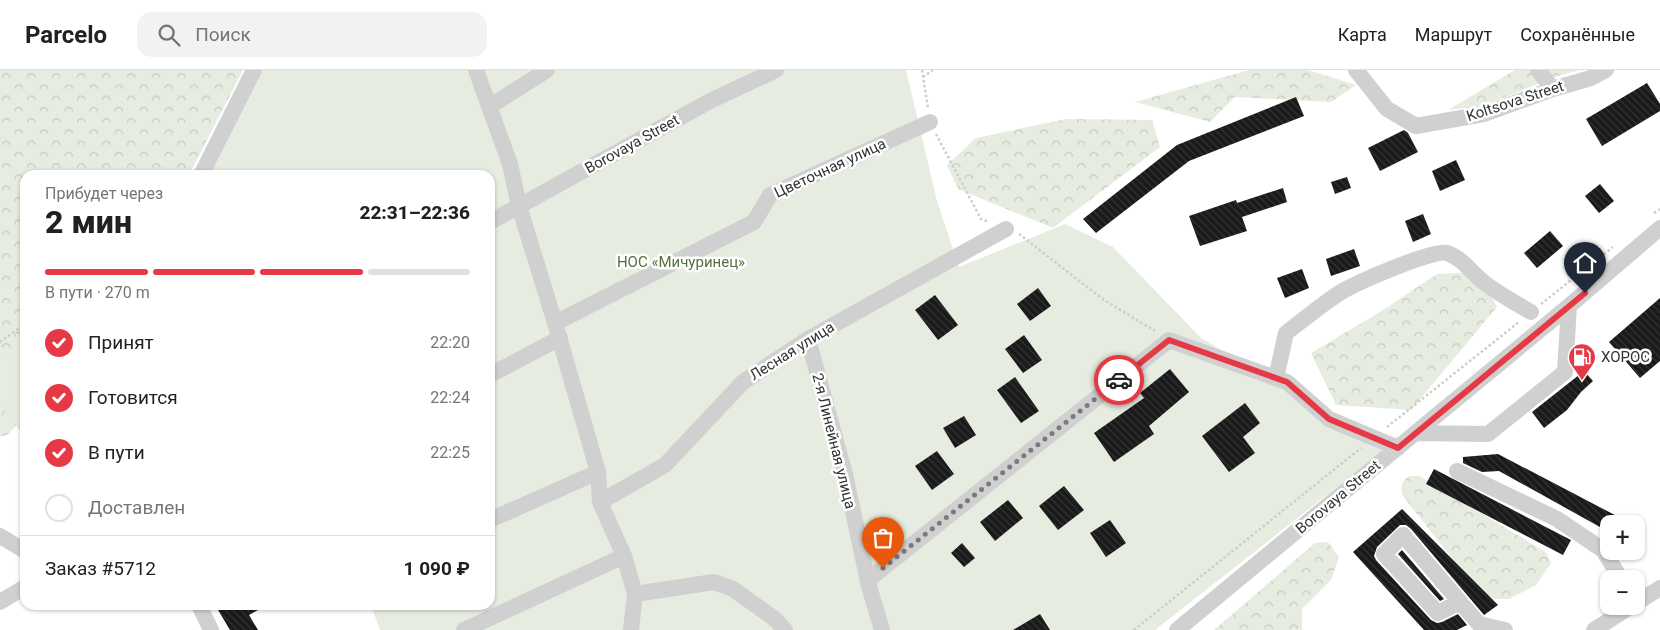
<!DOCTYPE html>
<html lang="ru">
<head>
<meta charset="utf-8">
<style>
	body { margin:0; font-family:Roboto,sans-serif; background:#f2f2f2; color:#202124; height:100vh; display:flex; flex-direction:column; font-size:19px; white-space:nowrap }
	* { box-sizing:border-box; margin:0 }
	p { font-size:16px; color:#757577 }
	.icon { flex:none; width:28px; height:28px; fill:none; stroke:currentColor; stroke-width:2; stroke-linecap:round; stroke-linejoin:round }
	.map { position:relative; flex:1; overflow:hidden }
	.drawer { position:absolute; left:20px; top:100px; width:475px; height:440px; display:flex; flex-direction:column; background:#fff; border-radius:15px; box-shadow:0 1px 4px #0004 }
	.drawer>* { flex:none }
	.tools { position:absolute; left:1600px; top:445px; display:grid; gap:10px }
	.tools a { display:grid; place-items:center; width:45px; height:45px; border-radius:10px; background:#fff; box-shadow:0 1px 4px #0004; font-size:25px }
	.pin { position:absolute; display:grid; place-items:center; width:42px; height:42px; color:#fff; margin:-51px -21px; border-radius:50% 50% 50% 0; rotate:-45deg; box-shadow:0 0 5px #0007 }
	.pin .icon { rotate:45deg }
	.courier { position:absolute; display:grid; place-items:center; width:50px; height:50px; margin:-25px; border:4px solid #e63946; border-radius:50%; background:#fff; color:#222; box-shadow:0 1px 6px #0007 }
	.summary em { font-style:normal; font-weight:800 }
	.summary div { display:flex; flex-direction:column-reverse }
	.summary { display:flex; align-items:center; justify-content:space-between; height:85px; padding:0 25px }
	h1 { font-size:32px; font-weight:800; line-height:38px }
	.bar { display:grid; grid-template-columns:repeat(4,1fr); gap:8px 5px; align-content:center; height:60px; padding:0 25px }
	.bar i { height:6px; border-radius:4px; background:#e0e0e0 }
	.bar .active { background:#e63946 }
	.bar p { grid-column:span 4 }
	.line { display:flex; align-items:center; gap:12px; padding:0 25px; border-top:1px solid #e0e0e0 }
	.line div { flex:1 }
	ol { padding:0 25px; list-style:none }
	li { display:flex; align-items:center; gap:15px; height:55px }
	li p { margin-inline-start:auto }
	li .icon { padding:5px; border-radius:50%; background:#e63946; color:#fff; stroke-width:4 }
	li:last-child { color:#757577 }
	li i { width:28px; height:28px; border:2px solid #e0e0e0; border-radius:50% }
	header { display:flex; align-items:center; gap:30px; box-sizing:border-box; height:70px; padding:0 25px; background:#fff; border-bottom:1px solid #e0e0e0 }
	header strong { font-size:24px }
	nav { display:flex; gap:28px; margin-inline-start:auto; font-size:18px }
	.search { width:350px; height:45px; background:#f2f2f2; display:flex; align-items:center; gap:12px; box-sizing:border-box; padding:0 18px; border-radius:15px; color:#757577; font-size:19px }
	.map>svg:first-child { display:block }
	.forest { fill:url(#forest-crowns) }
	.green { fill:#e6ecdf }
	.building { fill:url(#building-back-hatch) }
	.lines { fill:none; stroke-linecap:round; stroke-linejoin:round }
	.path { stroke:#cdcdcd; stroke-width:2.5; stroke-dasharray:2.5 2.5; stroke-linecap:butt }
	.minor { stroke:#d0d0d0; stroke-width:16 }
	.done { stroke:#7a7a7a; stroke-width:5; stroke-dasharray:0 9 }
	.route { stroke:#e63946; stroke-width:6 }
	.labels { text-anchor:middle; stroke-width:5; stroke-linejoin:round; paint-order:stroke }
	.street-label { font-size:15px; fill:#333; stroke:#fff }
	.park-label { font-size:15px; fill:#56703f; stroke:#fff }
	.poi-label { font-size:15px; fill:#333; stroke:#fff; text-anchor:start }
</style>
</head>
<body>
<header>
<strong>Parcelo</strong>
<div class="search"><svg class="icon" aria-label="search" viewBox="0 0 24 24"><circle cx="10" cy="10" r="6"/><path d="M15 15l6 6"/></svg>Поиск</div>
<nav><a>Карта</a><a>Маршрут</a><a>Сохранённые</a></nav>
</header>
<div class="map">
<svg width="1660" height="560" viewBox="0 0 1660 560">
	<defs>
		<pattern id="forest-crowns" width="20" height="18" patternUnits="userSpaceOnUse" patternTransform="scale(1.25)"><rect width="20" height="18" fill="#e6ecdf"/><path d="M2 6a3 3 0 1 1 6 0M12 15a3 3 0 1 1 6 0" fill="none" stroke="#c6cbc0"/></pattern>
		<pattern id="building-back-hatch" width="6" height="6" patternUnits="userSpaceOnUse" patternTransform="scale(1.25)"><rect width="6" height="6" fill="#1a1a1a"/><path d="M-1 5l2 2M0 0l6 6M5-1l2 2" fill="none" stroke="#333"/></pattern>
	</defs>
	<rect width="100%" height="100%" fill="#fff"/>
	<path class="forest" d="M0,0H243L189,105H25V291L21,349L9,364L0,367Z
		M1249,0H1308L1356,15L1331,32L1235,27L1210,52L1135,32Z
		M1515,0H1580L1558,6L1482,36L1448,40Z
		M1066,49L1152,50L1160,77L1053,158L958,119L947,95L976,68Z
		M1478,202L1497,237L1411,340L1336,335L1311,283L1380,242L1437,204Z
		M1409,406H1419L1547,483L1551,493L1536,515L1509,529H1495L1476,519L1403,426C1400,417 1401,412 1409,406Z
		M1328,472L1339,487L1331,510L1302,539V560H1214L1315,473Z"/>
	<path class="green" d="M256,0H906L937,131L959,197L1065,154L1113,177L1201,268L1352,358L1389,376L1155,560H380L371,535H490V105H198Z
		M25,270V368L0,333V287Z"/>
	<path class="building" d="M1647,13L1660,34V41L1602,76L1586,49Z
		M1296,27L1304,46L1189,91L1096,163L1083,149L1177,75Z
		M1404,60L1408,63L1418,82L1380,101L1368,78Z
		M1456,90L1465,110L1440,121L1432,101Z
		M1347,107L1351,118L1335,124L1331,112Z
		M1600,114L1614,131L1599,143L1585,126Z
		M1283,118L1287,132L1242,147L1247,161L1200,176L1189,146L1236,130L1237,133Z
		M1423,144L1431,164L1413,172L1405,151Z
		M1550,161L1563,176L1537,198L1524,183Z
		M1354,179L1360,196L1331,206L1326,189Z
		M1302,199L1309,218L1285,228L1277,208Z
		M1038,218L1051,236L1030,251L1017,234Z
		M935,225L958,255L938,270L915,240Z
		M1660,228V291L1640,308L1609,272Z
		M1024,265L1042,290L1023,303L1005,279Z
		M1170,299L1189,322L1149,356L1154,364L1114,392L1094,363L1144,328L1140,323Z
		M1584,301L1593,311L1581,322L1567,340L1544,358L1532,342Z
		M1015,307L1039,341L1021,353L997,320Z
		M1245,333L1260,353L1243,367L1255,383L1229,402L1202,366Z
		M964,346L976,365L955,378L943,358Z
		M937,381L954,404L932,420L915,396Z
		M1498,384L1632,454H1609V462L1499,401L1482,402L1463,393V387Z
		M1434,399L1569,469L1571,470L1563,485L1426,414Z
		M1064,416L1084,440L1058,460L1039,436Z
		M1008,430L1023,448L995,471L980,452Z
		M1402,439L1498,535L1484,545L1411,459L1406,455H1400L1377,477L1374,486L1376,490L1431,550L1437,553L1442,552L1458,544L1467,555L1457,560H1424L1353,482Z
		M1110,450L1126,473L1106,487L1090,463Z
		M962,473L975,488L964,497L951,483Z
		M1402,480L1444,529L1440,531L1398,484Z
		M215,535H267L249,545L258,560H230Z
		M1040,544L1050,560H1013Z"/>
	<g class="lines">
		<path class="path" d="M922,0L928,38
			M923,7L933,0
			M936,64L981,149L989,152
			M1654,143L1660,139
			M1019,164L1104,230L1155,261
			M1541,234L1613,177
			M0,272L25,254
			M1387,357L1519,252
			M1134,560L1361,378"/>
		<path class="minor" d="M476,0L510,94L519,136L555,253L598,402L600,432L624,486L635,524L631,560
			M1356,0L1387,39L1416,56L1484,44L1553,19L1591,8L1606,0
			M1538,0L1553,19
			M489,37L547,0
			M201,105L254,0
			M490,152L710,31L776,0
			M555,253L754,152L770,125L930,52
			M808,269L845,404L869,516L882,560
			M490,305L560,268
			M1276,308L1286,263C1303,250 1320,236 1338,224C1353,214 1433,179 1447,183C1463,188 1473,205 1486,214C1500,225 1516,233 1531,242
			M1416,363L1488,364L1565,302L1569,236
			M1457,401L1557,449L1603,480L1621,509
			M600,432L665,395L743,312L808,269L1006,159
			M490,450L598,402
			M1403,465L1460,532L1438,543L1384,484Z
			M0,466L25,481
			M868,510L1169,270L1287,312L1329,349L1398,378
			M635,524L714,512L733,519L775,549L785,560
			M0,532L25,517
			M1460,532L1479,554L1505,560
			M1636,533L1660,518
			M199,535L211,560
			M464,560L624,486
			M1177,560L1569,236L1660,158
			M1594,560L1631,536"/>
	</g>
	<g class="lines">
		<path class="done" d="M883,498L1119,310"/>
		<path class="route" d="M1119,310L1169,270L1287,312L1329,349L1398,378L1585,223"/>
	</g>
	<defs>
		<g id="fuel-pin" transform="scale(1.4375)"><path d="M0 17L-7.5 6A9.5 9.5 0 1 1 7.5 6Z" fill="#e63946" stroke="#fff"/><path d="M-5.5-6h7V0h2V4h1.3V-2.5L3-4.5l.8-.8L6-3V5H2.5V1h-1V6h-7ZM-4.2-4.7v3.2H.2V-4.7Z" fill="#fff"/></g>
	</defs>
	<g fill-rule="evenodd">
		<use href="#fuel-pin" x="1582" y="287"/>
	</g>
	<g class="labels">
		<g class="street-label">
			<text transform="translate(1515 31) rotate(-18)" y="5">Koltsova Street</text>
			<text transform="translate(632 74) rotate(-29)" y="5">Borovaya Street</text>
			<text transform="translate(830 98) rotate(-25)" y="5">Цветочная улица</text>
			<text transform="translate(792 281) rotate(-32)" y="5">Лесная улица</text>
			<text transform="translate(834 371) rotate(76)" y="5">2-я Линейная улица</text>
			<text transform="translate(1338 427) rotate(-40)" y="5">Borovaya Street</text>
		</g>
		<g class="park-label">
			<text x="681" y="197">НОС «Мичуринец»</text>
		</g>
		<g class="poi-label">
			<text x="1601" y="292">ХОРОС</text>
		</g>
	</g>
</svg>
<div class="tools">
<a>+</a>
<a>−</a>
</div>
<div class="pin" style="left:883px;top:498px;background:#ea580c"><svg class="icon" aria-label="bag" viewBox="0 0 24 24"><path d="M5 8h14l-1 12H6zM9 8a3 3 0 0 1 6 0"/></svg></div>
<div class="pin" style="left:1585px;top:223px;background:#1f2937"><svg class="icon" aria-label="home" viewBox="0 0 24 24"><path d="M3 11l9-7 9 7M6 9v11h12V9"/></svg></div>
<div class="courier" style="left:1119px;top:310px"><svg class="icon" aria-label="car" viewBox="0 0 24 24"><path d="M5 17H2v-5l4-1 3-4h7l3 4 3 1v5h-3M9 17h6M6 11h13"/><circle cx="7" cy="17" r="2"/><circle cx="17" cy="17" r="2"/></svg></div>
<section class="drawer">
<div class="summary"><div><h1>2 мин</h1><p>Прибудет через</p></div><em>22:31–22:36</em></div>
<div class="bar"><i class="active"></i><i class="active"></i><i class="active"></i><i></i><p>В пути · 270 m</p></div>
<ol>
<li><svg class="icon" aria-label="check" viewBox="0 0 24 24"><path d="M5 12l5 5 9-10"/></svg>Принят<p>22:20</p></li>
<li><svg class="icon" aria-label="check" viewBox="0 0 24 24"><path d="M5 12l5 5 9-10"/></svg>Готовится<p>22:24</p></li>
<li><svg class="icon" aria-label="check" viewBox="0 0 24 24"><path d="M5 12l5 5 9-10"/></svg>В пути<p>22:25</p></li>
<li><i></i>Доставлен</li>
</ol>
<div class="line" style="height:65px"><div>Заказ #5712</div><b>1 090 ₽</b></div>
</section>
</div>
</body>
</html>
